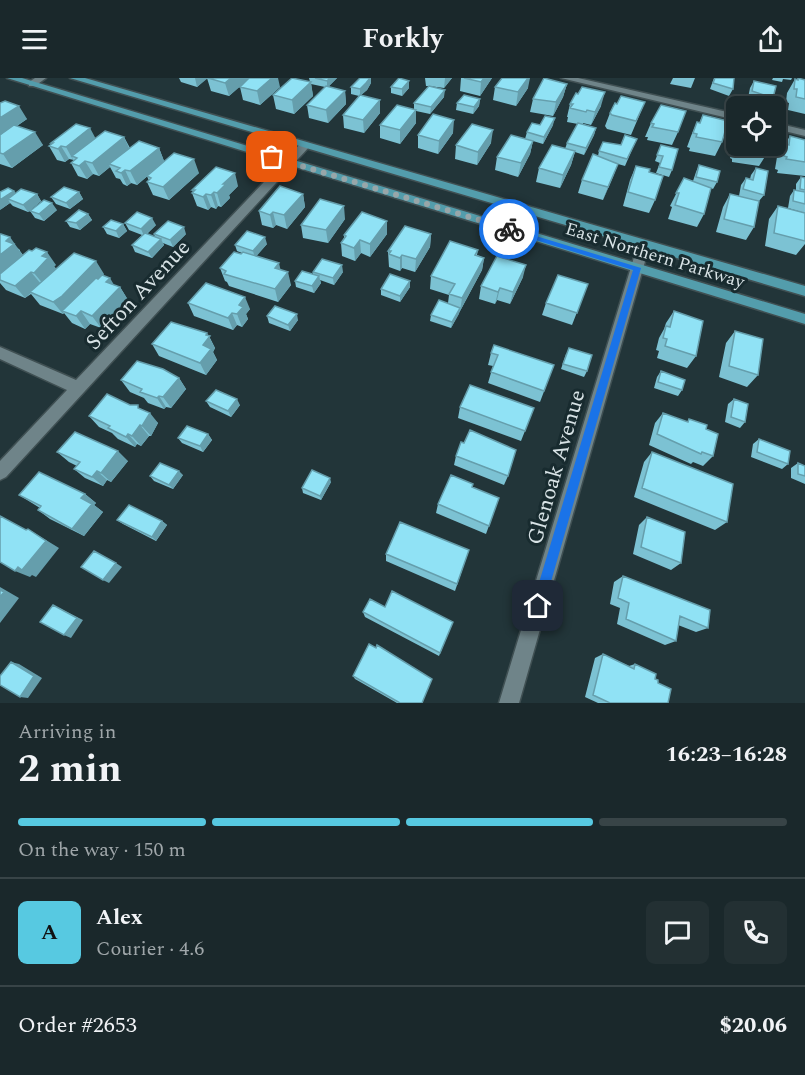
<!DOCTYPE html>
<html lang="en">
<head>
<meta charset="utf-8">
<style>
	body { margin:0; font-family:Spectral,serif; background:#233033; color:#f1f3f6; height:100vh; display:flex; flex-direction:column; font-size:22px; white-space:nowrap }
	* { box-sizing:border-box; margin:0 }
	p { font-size:20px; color:#9fa6a9 }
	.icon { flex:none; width:33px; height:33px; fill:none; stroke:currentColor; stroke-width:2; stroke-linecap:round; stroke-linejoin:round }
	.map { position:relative; height:625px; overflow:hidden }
	.panel { display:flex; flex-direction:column; background:#1a282b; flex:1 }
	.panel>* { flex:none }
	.tools { position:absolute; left:726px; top:18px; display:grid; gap:12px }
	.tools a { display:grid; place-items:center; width:60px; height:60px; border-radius:9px; background:#1a282b; box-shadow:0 3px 15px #0003,0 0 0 2px #384447; font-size:30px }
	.pin { position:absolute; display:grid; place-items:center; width:51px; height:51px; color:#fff; margin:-26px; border-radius:12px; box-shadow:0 3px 9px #0006 }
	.courier { position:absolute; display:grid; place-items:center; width:60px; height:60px; margin:-30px; border:4px solid #1a73e8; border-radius:50%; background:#fff; color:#222; box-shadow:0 2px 8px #0007 }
	.summary em { font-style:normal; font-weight:700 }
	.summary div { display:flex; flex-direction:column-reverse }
	.summary { display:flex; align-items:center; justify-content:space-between; height:102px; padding:0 18px }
	h1 { font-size:39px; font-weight:700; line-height:45px }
	.bar { display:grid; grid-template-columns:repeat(4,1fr); gap:9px 6px; align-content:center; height:72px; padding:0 18px }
	.bar i { height:8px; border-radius:4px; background:#384447 }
	.bar .on { background:#57c9e1 }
	.bar p { grid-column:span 4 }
	.line { display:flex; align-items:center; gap:15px; padding:0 18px; border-top:2px solid #384447 }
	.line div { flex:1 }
	.round { display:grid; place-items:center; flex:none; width:63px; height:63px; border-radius:9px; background:#233033 }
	header { display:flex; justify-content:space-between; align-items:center; height:78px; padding:0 18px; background:#1a282b; font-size:27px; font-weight:700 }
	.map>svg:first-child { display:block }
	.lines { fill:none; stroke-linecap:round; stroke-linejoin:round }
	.street-casing { stroke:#405053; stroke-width:3 }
	.primary-casing { stroke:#405053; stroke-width:3 }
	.street { fill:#6f8489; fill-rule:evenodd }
	.primary { fill:#539dac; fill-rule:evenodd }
	.wall { fill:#7cc2d3 }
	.shaded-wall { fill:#659eac }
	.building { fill:#90e2f5; stroke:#659eac; stroke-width:1.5 }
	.route { fill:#1a73e8 }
	.done { stroke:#98a6a9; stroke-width:6; stroke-dasharray:0 10.8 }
	.labels { text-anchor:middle; stroke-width:6; stroke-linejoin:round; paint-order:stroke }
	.far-street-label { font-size:18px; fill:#d8e3e6; stroke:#182b2f }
	.street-label { font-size:22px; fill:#d8e3e6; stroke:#182b2f }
</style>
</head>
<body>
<header><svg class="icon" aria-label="menu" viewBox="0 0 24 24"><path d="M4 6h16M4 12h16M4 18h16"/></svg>Forkly<svg class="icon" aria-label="share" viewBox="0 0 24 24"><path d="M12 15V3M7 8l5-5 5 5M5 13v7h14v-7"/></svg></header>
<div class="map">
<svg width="805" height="625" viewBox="0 0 805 625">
	<rect width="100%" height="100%" fill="#223539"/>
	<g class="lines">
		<g class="street-casing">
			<path id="street" d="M35,0H46L35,8H29V4Z
				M561,0H578L736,36V42Z
				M776,45L805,52V58L776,51Z
				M305,64L310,67L309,69L6,399L0,402V383L67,312L0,281V269L76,302L301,65Z
				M644,162L650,166L519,625H499L638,166Z"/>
		</g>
		<g class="primary-casing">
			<path id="primary" d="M7,0H22L805,236V246Z
				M70,0H85L805,208V218Z"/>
		</g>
		<use href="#street" class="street"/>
		<use href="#primary" class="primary"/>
	</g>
	<path class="wall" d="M179,0H249L280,9L260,27L243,22L240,9V8L229,18L211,13L207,0L197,9L181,4Z
		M309,0H337L328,9L345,13L346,26L328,45L309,40L307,27L325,9L311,6L313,18L294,36L276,31L273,17L310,4Z
		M425,0H452L444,10L429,8L444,19L430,36L416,33V45L400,66L380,60V47L414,31V25L429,8H426Z
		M461,0H492L480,18L460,13Z
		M673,0H695L691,10L670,6Z
		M714,0H734L733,11L729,18L710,11Z
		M773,0H792L791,2L783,1L782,4L772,2Z
		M798,0L805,2V36L788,32L789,25L786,24L787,15L795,1L797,2Z
		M754,3L773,20L769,27L748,20L750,10Z
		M371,5L367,12L361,17L380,35L364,55L344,50L343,37L359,18L351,16V9Z
		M567,6L563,19L553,38L530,34L533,21Z
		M391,9L409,10L402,18L391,15Z
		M495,9L528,10L516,28L493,22Z
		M480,21L479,28L473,36L456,32L457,25Z
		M645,24L631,57L607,51L605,48L610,35L617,26Z
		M0,25L27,41L17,48L43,67L12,90L0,86Z
		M570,26L601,28L591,47L583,45V46L596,50L594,57L584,77L575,74L571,87L560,110L536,104L539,90L565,71L567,65L578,46L567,44L568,39H567Z
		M703,37L722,64L715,78L689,73L690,70L687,69L691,58L697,44L699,45Z
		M651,45L678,54L672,67L647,62L648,59H645Z
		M553,47L543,66L533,63L530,76L518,99L495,92L497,79L525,61L527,54Z
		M453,55L438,76L418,70V57Z
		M790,58L805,62V98L777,95L778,92L775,91L777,79Z
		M124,59L130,70H159L164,83L199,95L169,122L153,117L147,104L149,103L147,98L150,96L137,107L131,105L127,108L123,106L120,101L116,100L110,89L99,98L93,96L87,101L78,98L71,85L74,82L69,81L65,84L57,82L49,68L52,66L51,65L95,60Z
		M736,61V68H769L768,74L759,88L732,84V81L730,80Z
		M491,65L477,87L455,81L456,67Z
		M621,67H634L625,88L618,86L603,122L578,115L582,102L598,78L599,73Z
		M661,67L672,92L669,99L656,95L660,85L655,83Z
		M699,87L717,104L713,111L711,110L704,136L697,149L668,141L672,129L670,128L684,100L693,103L696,94Z
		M636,88L649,94L655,122L649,135L623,128L630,102Z
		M756,90L764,117L759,123L754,149L746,162L716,154L723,129L730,116L739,118L741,107L746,100L750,101L751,97Z
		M801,99L805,100V135L788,130L790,118L794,112H796V106Z
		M238,108L229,117L230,120L221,129L218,128L216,131L211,129L208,132L197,128L192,115L193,114L192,112Z
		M14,113L15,115L37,116L41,123L28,134L13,128L10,125L0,132Z
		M79,114L83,121L70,131L56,126L51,119Z
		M303,116L305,129L287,151L276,147L273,150L262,147L259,133Z
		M778,128L805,135V166L796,177L765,168L769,141Z
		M57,132L44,143L35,140L30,133Z
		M88,136L92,142L80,152L70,149L66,143Z
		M345,141L328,165L303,160L301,147Z
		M387,143V156L370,179L361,175L355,183L342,178L341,165L344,160V157Z
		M125,145L156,147L147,156L155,159L154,156H186L173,169L163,165L164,167L152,180L135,174L132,167L142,157L129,152Z
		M123,146L127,153L119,160L107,156L103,149Z
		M0,156L20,172V173L23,177L56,187L54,188L56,191L104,196L103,197L114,207L120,209L128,222L101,250L90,246L85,251L72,245L64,235L63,236L40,227L31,216L25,220L6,212L0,205Z
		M431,156L430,169L415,194L402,190L400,193L389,189L388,173Z
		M267,166L256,178L281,192L291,207L278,224L229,208L227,204L225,203L220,190L242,175L237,173L235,167Z
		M478,172L477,177L484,180L482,192L451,250L430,243L431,237L448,225L449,217L430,211L431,198Z
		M313,194H343L334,207L320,202L321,205L314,215L296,209L295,203L313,196Z
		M523,199L510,226L497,222L495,226L479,221L481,208Z
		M410,203V209L400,224L381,217V211Z
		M588,206L572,247L542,237L546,225Z
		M188,225L250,231L246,236L248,241L242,249L237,247L233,252L194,238Z
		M674,233L696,278L687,290L657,280L659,273L656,272L659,260L664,251L666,245Z
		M267,238L298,242L290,253L269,245Z
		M735,253L758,297L747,309L719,299L726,265Z
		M209,258L215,270L213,274L217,282L206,297L159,278L152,266Z
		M491,275L554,287L540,324L488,305L493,288L488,287Z
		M566,276L587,293L584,299L561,291Z
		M661,293L682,312L678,318L654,310L657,299Z
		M179,300L186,311L171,330L166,329L164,331L148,325L144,320L130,314L121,302Z
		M734,321L745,344L740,350L725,344L728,326Z
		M206,323L240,327L231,339L210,329Z
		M460,329L534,330L521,363L458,340Z
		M141,331L158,345L151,358H149L141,368L137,366L135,369L118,361L112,355L99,349L89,338Z
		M663,335L687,344L689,341L706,351L713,378L703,388L693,384L691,386L649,367L655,345Z
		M208,356L212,362L203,374L182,365L178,360Z
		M759,361L788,386L782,391L751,379L753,366Z
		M57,374L128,383L111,404L107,402L103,408L85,400L74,391L77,388L69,384Z
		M652,374L727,444L715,452L634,419L644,384Z
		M456,378L508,398L504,407L454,387Z
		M798,385L805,388V406L791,400V390Z
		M183,397L173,411L154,403L150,398Z
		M331,404L321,422L303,415L302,410Z
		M472,409L499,420L486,456L436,435L438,426Z
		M85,416L96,425L94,427L103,434L84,458L50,441L38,432L40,430L19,417Z
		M647,439L681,485L671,492L633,476L639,447Z
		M117,442L162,443L167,447L156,463L123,446Z
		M469,472L455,513L386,483V476Z
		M623,498L708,550L696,554L678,547L676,563L665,567L617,546L620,530L610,526L614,504Z
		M385,529L453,544L439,578L365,539L363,534Z
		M603,576L629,588L635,586L655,601L668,625H598L585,619L595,580Z
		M353,598L422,625H397L355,601Z"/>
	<path class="shaded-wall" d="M195,0H208L197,9Z
		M231,0H249V1L229,18L225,5Z
		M272,0H278L280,9L260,27L257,13Z
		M330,0H337L327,10V3Z
		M370,0H371V5L367,12L360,18V11Z
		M445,0H452L444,10Z
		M484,0H492L480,18L481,4Z
		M528,0H530L528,10L516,28L518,14Z
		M409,3V10L402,18V11Z
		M311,4L313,18L294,36L292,22Z
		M567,6L563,19L553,38L556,24Z
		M445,12L444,19L430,36L431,29Z
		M345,13L346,26L328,45L326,32Z
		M605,14L601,28L591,47L595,34Z
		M480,21L479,28L473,36L474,29Z
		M380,22V35L364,55L363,42Z
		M19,28L27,41L0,59V40Z
		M416,32V45L400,66V52Z
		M555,40L553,47L543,66L544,59Z
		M454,42L453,55L438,76L439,63Z
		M90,50L97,63L72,78L73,82L66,69Z
		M596,50L594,57L584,77L586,70Z
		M493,52L491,65L477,87L478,74Z
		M35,54L43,67L12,90L3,76Z
		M124,59L130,72L109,86L110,89L99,98L92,85Z
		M533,63L530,76L518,99L521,85Z
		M61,68L69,81L65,84L58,71Z
		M159,70L164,83L137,107L130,93Z
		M575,73L571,87L560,110L563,97Z
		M194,81L199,95L169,122L163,109Z
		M85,83L93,96L87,101L79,88Z
		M618,86L613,99L603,122L608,109Z
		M125,92L131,105L127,108L121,95Z
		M235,95L238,108L229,117L230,120L221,129L217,115L223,106Z
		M14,113L19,120L8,121L10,125L0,132V122Z
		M79,114L83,121L70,131L66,125Z
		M214,114L218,128L216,131L211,117Z
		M37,116L41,123L28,134L23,127Z
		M206,116L211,129L208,132L203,119Z
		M303,116L305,129L287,151L284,137Z
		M52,125L57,132L44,143L39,136Z
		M344,128L345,141L328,165L326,152Z
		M273,134L276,147L273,150L270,137Z
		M88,136L92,142L80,152L76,145Z
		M152,140L156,147L144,158L141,151Z
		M387,143V156L370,179V166Z
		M123,146L127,153L119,160L116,153Z
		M184,149L186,156L173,169L170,162Z
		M431,156L430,169L415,194L416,181Z
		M10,159L24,179L0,199V177L6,163Z
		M265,159L267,166L255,180L253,173Z
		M161,161L164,167L152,180L148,174Z
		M360,162L361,175L355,183L354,170Z
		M47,174L56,187L54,188L57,192L44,207L34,195L42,178Z
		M402,177V190L400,193V180Z
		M484,180L482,192L460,233L462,220Z
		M96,183L104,196L72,230L62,233L64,235L63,236L53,224Z
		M279,185L282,198L275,190Z
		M342,187L343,194L334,207L333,200Z
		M526,187L523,199L510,226L513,214Z
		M31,194L41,206L25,220L15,208Z
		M288,194L291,207L278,224L275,211Z
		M319,198L321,205L314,215L312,208Z
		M110,200L117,212L120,209L128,222L101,250L92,238L106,204Z
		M410,203V209L400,224V218Z
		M500,210L497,222L495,226L498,214Z
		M245,219L250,231L246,236L248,241L242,249L237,236L239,227Z
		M460,230L459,236L451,250L452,244Z
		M81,233L90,246L85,251L76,238Z
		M232,235L237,247L233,252L228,240Z
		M297,236L298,242L290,253L288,247Z
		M207,255L215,270L213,274L217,282L206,297L200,285L203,267L206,257Z
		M179,300L186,311L171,330L163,319Z
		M159,318L166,329L164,331L157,320Z
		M237,321L240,327L231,339L228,333Z
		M150,335L158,345L151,358L142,348Z
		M140,347L149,358L141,368L132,358Z
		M128,356L137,366L135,369L126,359Z
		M208,356L212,362L203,374L200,368Z
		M118,373L128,383L111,404L101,395Z
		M97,393L107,402L103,408L92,399Z
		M179,393L183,397L173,411L169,407Z
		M330,400L331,404L321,422L320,418Z
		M85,416L96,425L94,427L103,434L84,458L72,451L81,420Z
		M162,443L167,447L156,463L152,459Z
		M28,451L59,470L36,499L32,497L30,499L15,493Z
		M116,485L122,489L109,505L103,502Z
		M0,509L19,520L0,545Z
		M53,527L83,542L71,560L64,557Z
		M11,584L19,586L42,600L28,620L20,619Z"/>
	<path class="building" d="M208,0H231L225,5Z
		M249,0H272L257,13L240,9Z
		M292,0L311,4L292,22L273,17Z
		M315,0H330L327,3Z
		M360,0H370L366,5L360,11L351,9Z
		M399,0L409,3L402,11L391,9Z
		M464,0H484L481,4Z
		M502,0H528L518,14L495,9Z
		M544,0L567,6L556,24L533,21Z
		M715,0H734L733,11L713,5Z
		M798,0L805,2V21L796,19L797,11H794L795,1L798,2Z
		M754,3L776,8L773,20L752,13Z
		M326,8L345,13L326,32L307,27Z
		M429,8L445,12L431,29L414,25Z
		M582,9L605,14L595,34L587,32L586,34L570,30L573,26H570L576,15L578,16Z
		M360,17L380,22L363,42L343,37Z
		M464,17L480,21L474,29L457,25Z
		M621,18L645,24L636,43L612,37L610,35L615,25L617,26Z
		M5,23L19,28L0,40V25Z
		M397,27L416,32L400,52L380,47Z
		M661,27L686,33L678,54L652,49L654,46L651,45Z
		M433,36L454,42L439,63L418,57Z
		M703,37L728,43L722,64L696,59L697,56L693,55L697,44L700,45Z
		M545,38L555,40L544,59L527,54L532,45L540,47Z
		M578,45L596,50L586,70L567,65Z
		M76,46L90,50L66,69L61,68L58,71L49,68L53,65H51Z
		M472,46L493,52L478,74L456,67Z
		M14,47L35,54L3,76L0,75V57Z
		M105,53L124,59L92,85L85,83L79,88L71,85L77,80L72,78Z
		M511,57L533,63L521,85L497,79Z
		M625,57L637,61L627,81L599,73L603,64L621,67Z
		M790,58L805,62V84L786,81L787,79L784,78L786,66L789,67Z
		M139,63L159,70L130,93L125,92L121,95L116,93L120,90L109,86Z
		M552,67L575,73L563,97L539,90Z
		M661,67L678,71L672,92L659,89L663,78L657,77Z
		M740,68H769L768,74L739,70Z
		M174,75L194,81L163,109L147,104L151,100L147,98Z
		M593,76L618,86L608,109L582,102Z
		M699,87L720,93L717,104L696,99Z
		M636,88L650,91L649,94L663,98L655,122L628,114Z
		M216,89L235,95L223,106H226L217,115L214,114L211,117L206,116L203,119L192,115L195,112H192Z
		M756,90L768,93L764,117L743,111L746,100L753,102Z
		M801,99L805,100V112L800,111Z
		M684,100L711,110L704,136L675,127L679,115H676Z
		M280,108L303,116L284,137L273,134L270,137L259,133Z
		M64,109L79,114L66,125L51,119Z
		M8,110L14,113L0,122V114Z
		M21,111L37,116L23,127L8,121Z
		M794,112L805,114V126L793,123Z
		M730,116L759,123L754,149L724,141Z
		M320,121L344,128L326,152L301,147Z
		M44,122L52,125L39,136L30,133Z
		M778,128L805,135V163L774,155Z
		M79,132L88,136L76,145L66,143Z
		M137,134L152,140L141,151L125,145Z
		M362,134L387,143L370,166L360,162L354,170L341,165L346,158L344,157Z
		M111,142L123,146L116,153L103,149Z
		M168,143L184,149L170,162L154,156Z
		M405,148L431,156L416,181L402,177L400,180L389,176L391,173H388Z
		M247,153L265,159L253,173L235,167Z
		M145,155L161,161L148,174L132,167Z
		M0,156H1L10,159L6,163L14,166L0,177Z
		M450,163L478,172L475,177L484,180L462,220L449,216L455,206L431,198Z
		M36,170L47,174L42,178L48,180L34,195L31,194L15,208L0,202V196L29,172L32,173Z
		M234,174L241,176L243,174L279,185L275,190L288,194L275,211L224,196L226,193L220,190Z
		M74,175L96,183L62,218L53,224L30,214Z
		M497,178L526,187L513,214L500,210L498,214L481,208Z
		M322,181L342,187L333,200L313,194Z
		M302,193L319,198L312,208L295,203Z
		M390,196L410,203L400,218L381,211Z
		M102,197L110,200L106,204L120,209L92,238L81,233L76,238L62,233L96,200L98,201Z
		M558,197L588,206L577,235L546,225Z
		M206,205L245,219L239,227L243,229L237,236L232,235L228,240L188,225Z
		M439,222L460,230L452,244L431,237Z
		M275,228L297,236L288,247L267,238Z
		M674,233L703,243L696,278L665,268L667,261L663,260L666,248L670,249Z
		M171,244L207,255L206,257L210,258L203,267L211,271L200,285L152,266Z
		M735,253L763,261L758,297L729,288Z
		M494,267L554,287L544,313L491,294L498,277L491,275Z
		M569,270L592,277L587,293L563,286Z
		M137,283L163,291L179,300L163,319L159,318L157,320L140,314L142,311L121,302Z
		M661,293L685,302L682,312L658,304Z
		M470,307L534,330L525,353L460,329Z
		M216,312L237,321L228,333L206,323Z
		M107,316L130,327H138V330L150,335L142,348L140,347L132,358L128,356L126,359L108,350L110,348L89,338Z
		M734,321L748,326L745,344L731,339Z
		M663,335L688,344L689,341L707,347L706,351L718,356L713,378L702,374L701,376L657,356Z
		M187,348L208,356L200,368L178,360Z
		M470,352L516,372L508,398L456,378L461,364L464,365Z
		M75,354L118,373L101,395L97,393L92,399L74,391L80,384L57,374Z
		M759,361L790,373L788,386L757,374Z
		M652,374L733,406L727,444L642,410Z
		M160,385L179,393L169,407L150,398Z
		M798,385L805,388V398L798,396Z
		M312,392L330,400L320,418L302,410Z
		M39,394L85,416L81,420L92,426L72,451L38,432L41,428L19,417Z
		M451,397L473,406L472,409L499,420L489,448L438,426Z
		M129,427L162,443L152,459L117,442Z
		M0,438L26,452L28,451L46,463L22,492L18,489L15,493L0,484Z
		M647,439L685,454L681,485L641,469Z
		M400,444L469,472L457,506L386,476Z
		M94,473L116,485L103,502L81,489Z
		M623,498L710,532L708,550L680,538L676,563L626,541L629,525L618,520Z
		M0,512L4,514L0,519Z
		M392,513L453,544L440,575L363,534L370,521L385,529Z
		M53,527L77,540L64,557L40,544Z
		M369,566L376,570L377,567L432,601L422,625H400L353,598Z
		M603,576L634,591L635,586L656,596L655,601L658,602V605L671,611L668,625H610L593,617Z
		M11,584L34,598L20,619L0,607V598Z"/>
	<path class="route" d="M506,149L641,190L544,528L538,534L532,528L633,192L506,153Z"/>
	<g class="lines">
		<path class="done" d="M272,79L509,151"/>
	</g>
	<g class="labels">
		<g class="far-street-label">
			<text transform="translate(655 177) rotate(17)" y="6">East Northern Parkway</text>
		</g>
		<g class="street-label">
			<text transform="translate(137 216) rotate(-47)" y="8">Sefton Avenue</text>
			<text transform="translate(555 389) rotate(-74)" y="8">Glenoak Avenue</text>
		</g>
	</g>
</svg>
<div class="tools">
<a><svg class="icon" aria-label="locate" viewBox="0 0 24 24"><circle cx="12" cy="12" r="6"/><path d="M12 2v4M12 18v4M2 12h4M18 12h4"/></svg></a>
</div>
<div class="pin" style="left:272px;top:79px;background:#ea580c"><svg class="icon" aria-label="bag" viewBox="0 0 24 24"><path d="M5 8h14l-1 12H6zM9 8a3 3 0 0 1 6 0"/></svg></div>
<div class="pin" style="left:538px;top:528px;background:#1f2937"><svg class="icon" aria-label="home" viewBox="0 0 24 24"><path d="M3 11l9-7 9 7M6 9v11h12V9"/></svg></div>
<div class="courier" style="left:509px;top:151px"><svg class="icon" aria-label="bike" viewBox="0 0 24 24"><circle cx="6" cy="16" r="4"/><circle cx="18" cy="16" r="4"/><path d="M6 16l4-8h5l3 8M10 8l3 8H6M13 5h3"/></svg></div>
</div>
<section class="panel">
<div class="summary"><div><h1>2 min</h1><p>Arriving in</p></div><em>16:23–16:28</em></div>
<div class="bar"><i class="on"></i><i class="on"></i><i class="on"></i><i></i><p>On the way · 150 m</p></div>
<div class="line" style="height:108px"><b class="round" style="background:#57c9e1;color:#111">A</b><div><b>Alex</b><p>Courier · 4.6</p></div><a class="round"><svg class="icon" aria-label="chat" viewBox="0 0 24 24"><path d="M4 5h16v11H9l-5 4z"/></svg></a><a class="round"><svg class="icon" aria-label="phone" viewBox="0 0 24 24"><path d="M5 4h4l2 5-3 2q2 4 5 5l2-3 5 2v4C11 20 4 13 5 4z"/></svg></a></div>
<div class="line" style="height:78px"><div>Order #2653</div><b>$20.06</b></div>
</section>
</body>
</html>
